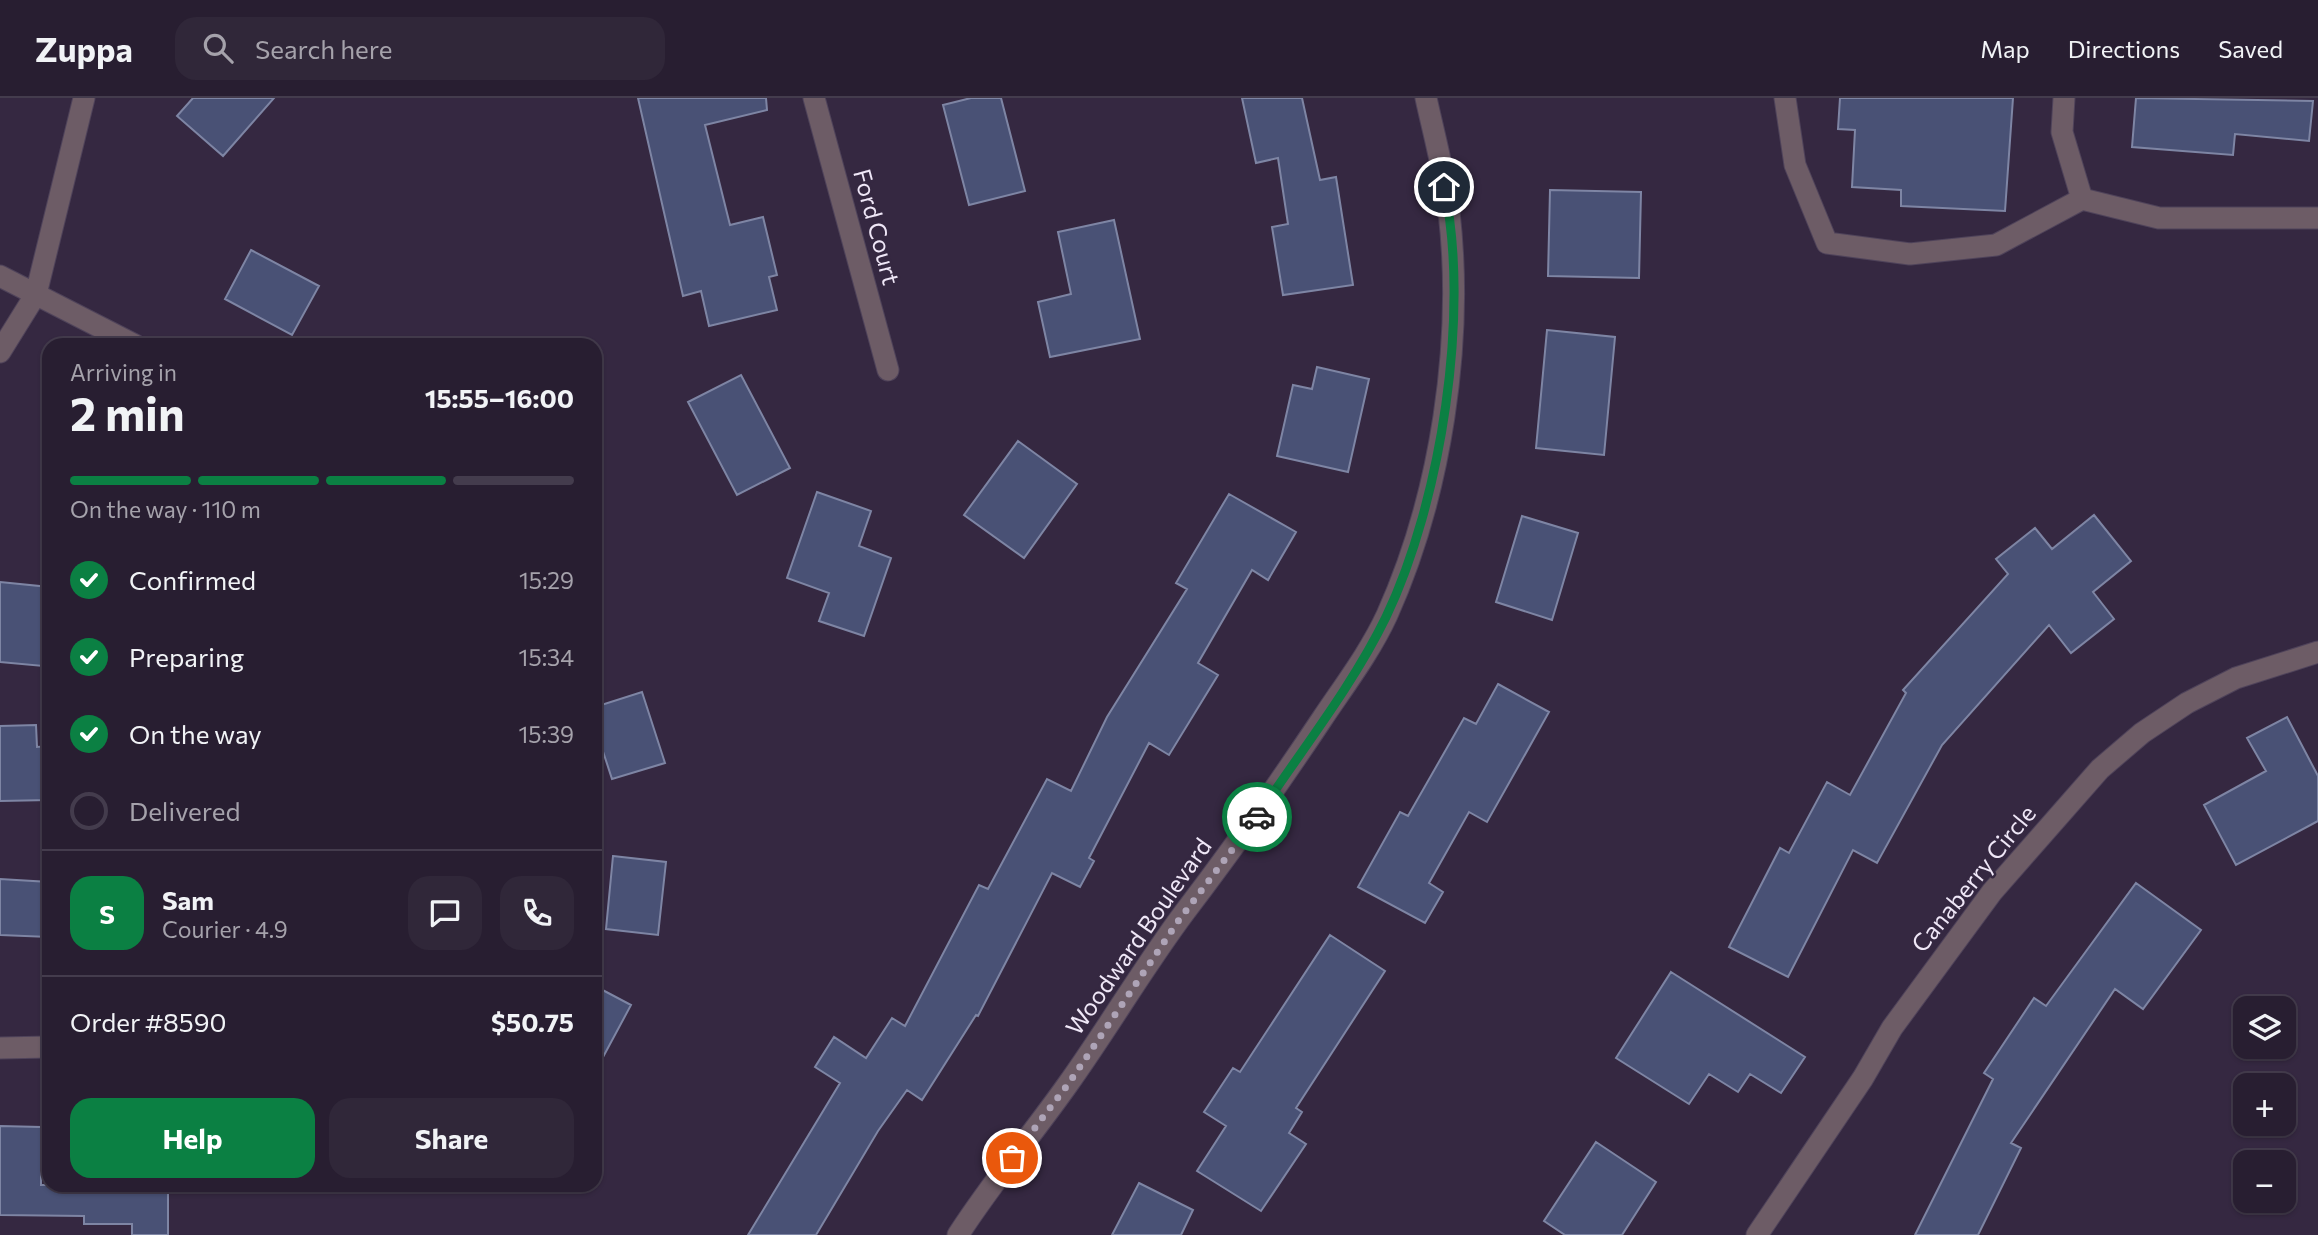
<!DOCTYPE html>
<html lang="en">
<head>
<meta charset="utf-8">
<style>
	body { margin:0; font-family:Commissioner,sans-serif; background:#302739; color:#f1f3f6; height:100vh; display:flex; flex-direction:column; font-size:26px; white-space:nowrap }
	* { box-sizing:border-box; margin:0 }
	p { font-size:23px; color:#a5a2ab }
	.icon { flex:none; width:38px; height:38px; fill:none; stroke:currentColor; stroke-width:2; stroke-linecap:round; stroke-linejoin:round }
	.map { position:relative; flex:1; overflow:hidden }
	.panel { position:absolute; left:42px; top:240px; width:560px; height:854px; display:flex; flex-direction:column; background:#281e31; border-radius:21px; box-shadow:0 2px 5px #0004,0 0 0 2px #443c4d }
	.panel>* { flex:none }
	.fabs { position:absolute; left:2233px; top:898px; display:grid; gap:14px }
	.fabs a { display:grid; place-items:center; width:63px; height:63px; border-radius:14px; background:#281e31; box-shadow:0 2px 5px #0004,0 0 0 2px #443c4d; font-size:35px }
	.pin { position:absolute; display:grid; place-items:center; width:60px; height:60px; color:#fff; margin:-30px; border:4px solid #fff; border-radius:50%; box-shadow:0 2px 7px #0007 }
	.courier { position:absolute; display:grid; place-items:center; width:70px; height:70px; margin:-35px; border:5px solid #0b8043; border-radius:50%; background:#fff; color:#222; box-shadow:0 2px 9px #0007 }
	.overview em { font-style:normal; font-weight:700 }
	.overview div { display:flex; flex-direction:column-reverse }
	.overview { display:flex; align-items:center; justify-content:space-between; height:119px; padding:0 28px }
	h1 { font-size:46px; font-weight:700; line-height:52px }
	.bar { display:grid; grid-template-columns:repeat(4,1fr); gap:10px 7px; align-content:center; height:84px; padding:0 28px }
	.bar i { height:9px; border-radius:5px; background:#443c4d }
	.bar .active { background:#0b8043 }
	.bar p { grid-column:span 4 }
	.line { display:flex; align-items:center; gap:18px; padding:0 28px; border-top:2px solid #443c4d }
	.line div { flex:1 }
	.round { display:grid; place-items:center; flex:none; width:74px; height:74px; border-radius:21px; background:#302739 }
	ol { padding:0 28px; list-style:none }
	li { display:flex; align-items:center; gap:21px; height:77px }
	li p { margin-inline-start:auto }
	li .icon { padding:7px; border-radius:50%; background:#0b8043; color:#fff; stroke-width:4 }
	li:last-child { color:#a5a2ab }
	li i { width:38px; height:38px; border:4px solid #443c4d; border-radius:50% }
	.cta { display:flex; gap:14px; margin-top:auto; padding:14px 28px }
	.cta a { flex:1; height:80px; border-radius:21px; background:#0b8043; color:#fff; font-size:28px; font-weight:700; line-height:80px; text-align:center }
	.cta a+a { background:#302739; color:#f1f3f6 }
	header { display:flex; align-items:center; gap:42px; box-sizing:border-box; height:98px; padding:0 35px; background:#281e31; border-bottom:2px solid #443c4d }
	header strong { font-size:33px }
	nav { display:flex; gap:38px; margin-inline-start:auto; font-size:24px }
	.search { width:490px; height:63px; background:#302739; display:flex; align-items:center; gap:18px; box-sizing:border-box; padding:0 24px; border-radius:21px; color:#a5a2ab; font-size:26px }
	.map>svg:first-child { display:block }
	.building { fill:#495175; stroke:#7e85a4; stroke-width:2 }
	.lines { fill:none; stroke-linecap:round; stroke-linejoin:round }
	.minor-casing { stroke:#4f435a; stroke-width:23 }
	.minor { stroke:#6d5c66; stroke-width:21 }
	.done { stroke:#aea4b7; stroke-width:7; stroke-dasharray:0 12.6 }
	.route { stroke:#0b8043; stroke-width:9 }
	.labels { text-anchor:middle; stroke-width:5; stroke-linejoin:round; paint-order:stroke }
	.street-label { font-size:24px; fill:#efe7f7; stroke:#352841 }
</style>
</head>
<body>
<header>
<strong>Zuppa</strong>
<div class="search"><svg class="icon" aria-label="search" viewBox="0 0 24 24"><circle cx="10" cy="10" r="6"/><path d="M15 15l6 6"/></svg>Search here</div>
<nav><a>Map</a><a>Directions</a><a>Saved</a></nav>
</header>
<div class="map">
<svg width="2318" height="1137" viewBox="0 0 2318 1137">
	<rect width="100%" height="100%" fill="#352841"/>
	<path class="building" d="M193,0H274L223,58L177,18Z
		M638,0H766L767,12L705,27L730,127L763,119L777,177L769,179L777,212L709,228L701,193L683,198Z
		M971,0H1001L1025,93L969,107L943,7Z
		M1242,0H1302L1320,82L1336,79L1353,187L1283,197L1272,129L1288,126L1278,60L1256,65Z
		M1840,0H2013L2005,113L1901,108V92L1852,89L1855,32L1838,31Z
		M2136,0L2313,3L2309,43L2235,36L2233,57L2132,49Z
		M1550,92L1641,94L1639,180L1548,178Z
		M1114,122L1140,241L1050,259L1038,204L1071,196L1058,134Z
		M251,152L319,188L292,237L225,201Z
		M1547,232L1615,239L1604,357L1536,350Z
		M1317,269L1369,281L1348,374L1277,358L1293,287L1312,291Z
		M741,277L790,370L737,397L688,304Z
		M1018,343L1077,386L1024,460L964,417Z
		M817,394L871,413L859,448L891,460L864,538L819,523L829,495L787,480Z
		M1229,396L1296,434L1268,482L1252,472L1198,565L1218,577L1169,657L1149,645L1089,760L1094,763L1080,789L1052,775L978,918L976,917L922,1002L907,992L878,1033L816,1137H748L840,985L815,969L834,939L866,960L892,920L905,928L979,787L988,791L1047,681L1071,693L1107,619L1187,491L1176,485Z
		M2094,417L2131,463L2093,494L2114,521L2071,555L2049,527L1942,647L1877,765L1853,752L1788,879L1729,849L1780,750L1789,755L1827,684L1850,697L1906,595L1903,592L2008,476L1996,461L2035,430L2052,451Z
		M1522,418L1578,435L1552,522L1496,504Z
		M0,484L49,489L43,568L0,564Z
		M1498,586L1549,614L1487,724L1469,714L1429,785L1443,794L1425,825L1358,789L1400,714L1408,718L1464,620L1476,626Z
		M642,594L665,665L612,681L595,629V609Z
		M2287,619L2318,678V723L2236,767L2204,707L2266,673L2247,640Z
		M36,627L37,649L49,648V702L0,703V628Z
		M613,758L666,764L658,837L606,831Z
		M0,781L49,784V839L0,837Z
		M2136,785L2201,832L2143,911L2115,891L2011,1045L2021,1050L1978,1137H1915L1993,981L1984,975L2034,900L2046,908Z
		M1330,837L1385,873L1296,1010L1302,1014L1289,1035L1306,1046L1261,1113L1197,1073L1226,1028L1204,1014L1233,970L1240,974Z
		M1671,874L1805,959L1781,995L1750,976L1738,994L1709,976L1689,1006L1616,960Z
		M595,888L631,907L595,974Z
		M0,1028L41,1029V1087H168V1137H132V1126H84V1118L0,1117Z
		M1596,1044L1656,1084L1622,1137H1565L1544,1123Z
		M1139,1085L1193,1112L1181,1137H1112Z"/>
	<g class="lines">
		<g class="minor-casing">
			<path id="minor" d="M814,0L888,272
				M1785,0L1795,67L1827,145L1910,156L1996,147L2082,101
				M2064,0L2062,34L2082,101L2159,120H2318
				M0,178L135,247
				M0,254L36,196L84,0
				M0,950L49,949
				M958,1137C992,1084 1032,1037 1068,986C1108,930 1143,870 1184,815C1232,752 1278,687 1322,621C1344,588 1370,554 1387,517C1441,397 1464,244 1449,114C1445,76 1434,37 1426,0
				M1757,1137L1863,980L1892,930L1992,794L2100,671L2142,635L2187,605L2236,580L2318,554"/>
		</g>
		<use href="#minor" class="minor"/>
	</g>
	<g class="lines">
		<path class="done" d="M1012,1060L1069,985L1179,822L1257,719"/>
		<path class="route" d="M1257,719C1300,654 1352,589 1386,519C1441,404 1471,213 1444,89"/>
	</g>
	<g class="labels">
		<g class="street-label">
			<text transform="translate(876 129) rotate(75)" y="8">Ford Court</text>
			<text transform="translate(1974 781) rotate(-51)" y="8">Canaberry Circle</text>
			<text transform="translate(1139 839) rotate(-55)" y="8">Woodward Boulevard</text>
		</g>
	</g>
</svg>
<div class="fabs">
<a><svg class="icon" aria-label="layers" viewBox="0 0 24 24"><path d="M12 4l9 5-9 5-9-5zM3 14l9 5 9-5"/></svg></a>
<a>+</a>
<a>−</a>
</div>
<div class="pin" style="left:1012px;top:1060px;background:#ea580c"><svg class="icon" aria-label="bag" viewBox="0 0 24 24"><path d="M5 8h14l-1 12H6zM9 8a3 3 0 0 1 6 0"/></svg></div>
<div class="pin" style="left:1444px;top:89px;background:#1f2937"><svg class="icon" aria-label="home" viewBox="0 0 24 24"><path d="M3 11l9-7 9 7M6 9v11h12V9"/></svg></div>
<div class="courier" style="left:1257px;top:719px"><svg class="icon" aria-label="car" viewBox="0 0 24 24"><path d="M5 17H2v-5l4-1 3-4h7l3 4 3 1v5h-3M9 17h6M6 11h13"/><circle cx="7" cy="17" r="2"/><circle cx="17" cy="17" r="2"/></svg></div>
<section class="panel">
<div class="overview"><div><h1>2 min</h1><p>Arriving in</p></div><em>15:55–16:00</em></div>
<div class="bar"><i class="active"></i><i class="active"></i><i class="active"></i><i></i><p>On the way · 110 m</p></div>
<ol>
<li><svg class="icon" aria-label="check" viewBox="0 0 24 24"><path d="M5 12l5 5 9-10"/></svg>Confirmed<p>15:29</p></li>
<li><svg class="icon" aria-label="check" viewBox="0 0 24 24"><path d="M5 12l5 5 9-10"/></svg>Preparing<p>15:34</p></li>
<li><svg class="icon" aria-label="check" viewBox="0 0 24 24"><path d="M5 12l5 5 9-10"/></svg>On the way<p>15:39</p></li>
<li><i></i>Delivered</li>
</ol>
<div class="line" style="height:126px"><b class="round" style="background:#0b8043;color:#fff">S</b><div><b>Sam</b><p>Courier · 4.9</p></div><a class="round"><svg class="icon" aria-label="chat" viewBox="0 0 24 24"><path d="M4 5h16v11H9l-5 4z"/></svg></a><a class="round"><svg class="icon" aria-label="phone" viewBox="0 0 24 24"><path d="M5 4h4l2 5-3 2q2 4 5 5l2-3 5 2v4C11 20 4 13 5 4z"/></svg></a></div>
<div class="line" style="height:91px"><div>Order #8590</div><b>$50.75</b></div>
<div class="cta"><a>Help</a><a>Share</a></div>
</section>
</div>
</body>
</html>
